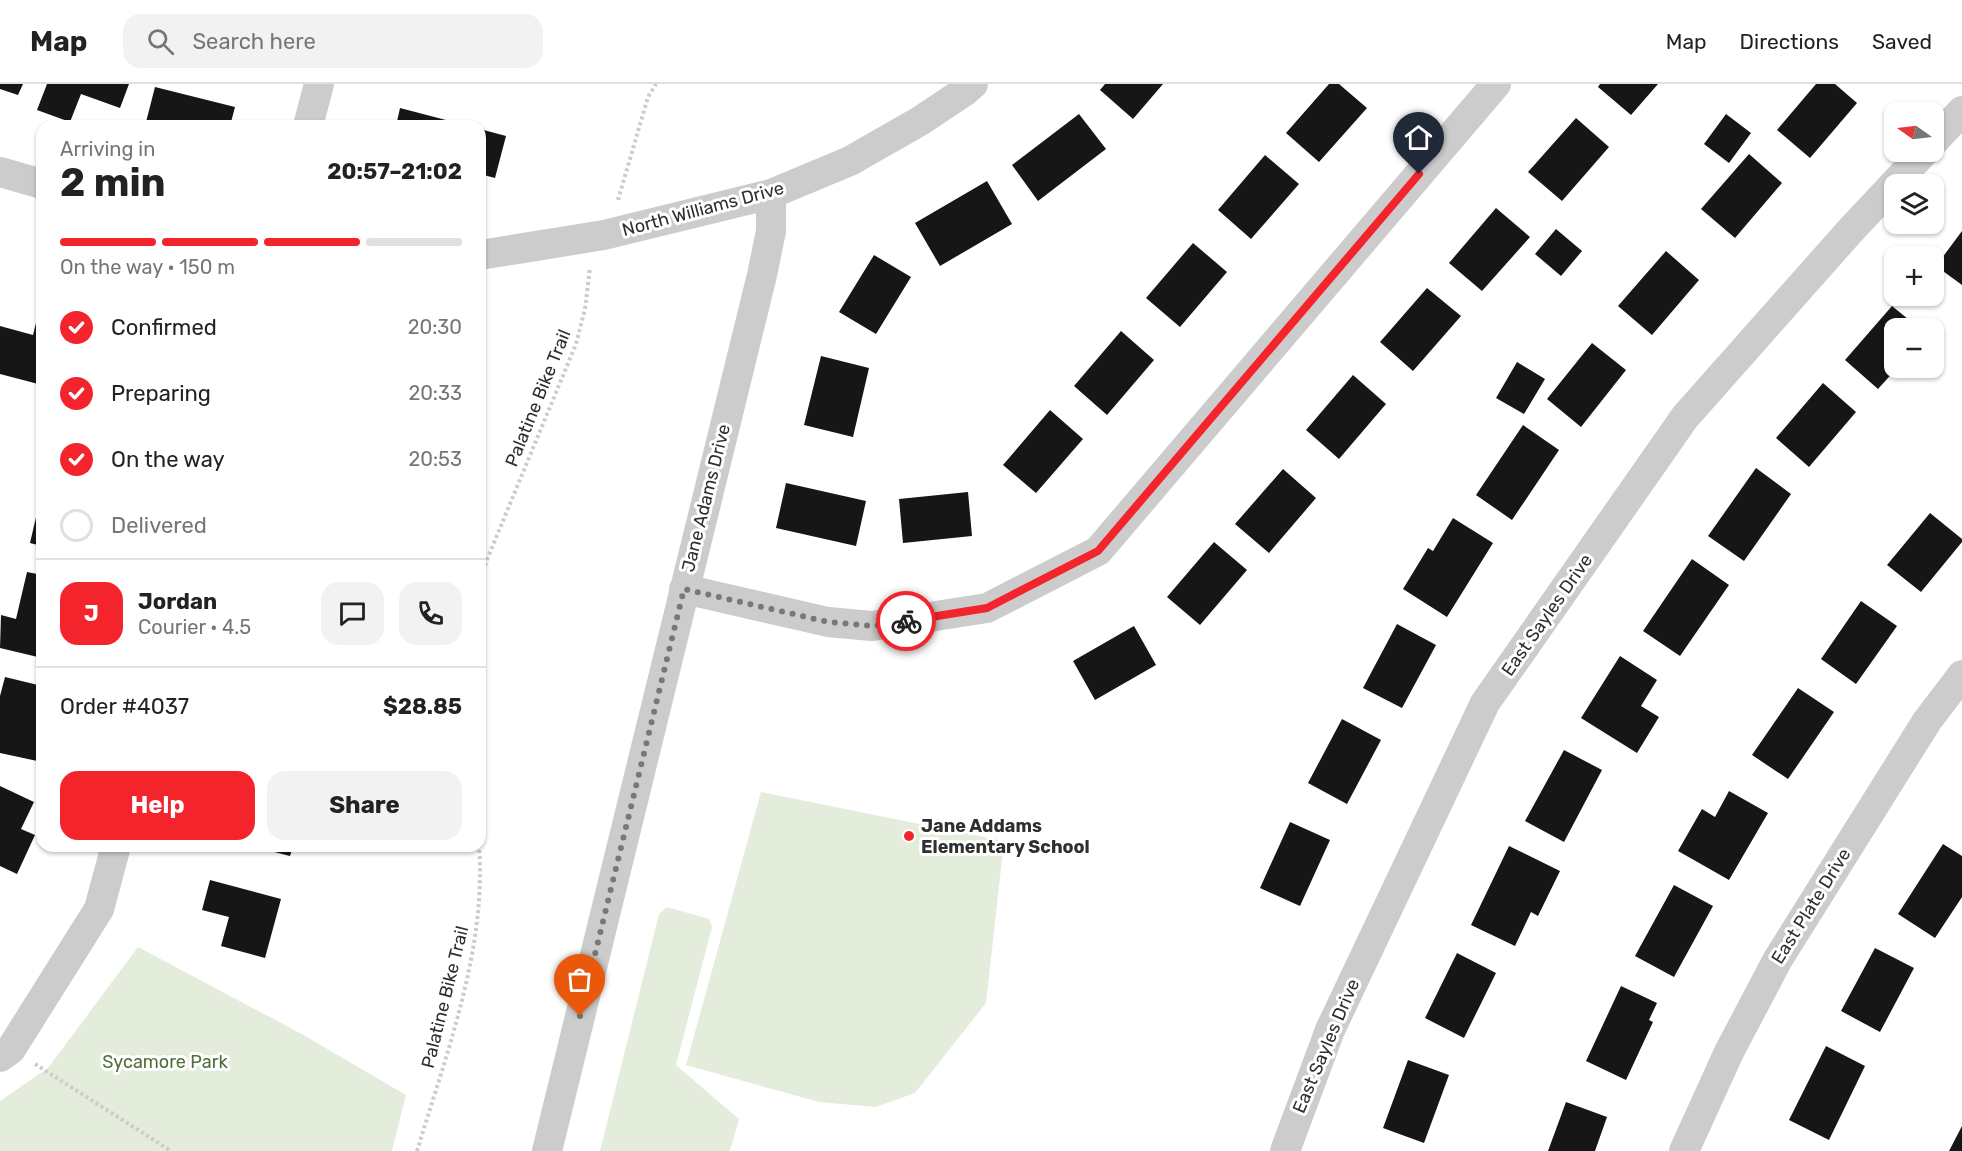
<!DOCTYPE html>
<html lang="en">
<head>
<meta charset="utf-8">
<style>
	body { margin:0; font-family:Rubik,sans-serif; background:#f2f2f2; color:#222; height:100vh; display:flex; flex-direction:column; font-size:22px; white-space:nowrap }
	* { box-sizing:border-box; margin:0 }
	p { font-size:20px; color:#767676 }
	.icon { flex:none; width:33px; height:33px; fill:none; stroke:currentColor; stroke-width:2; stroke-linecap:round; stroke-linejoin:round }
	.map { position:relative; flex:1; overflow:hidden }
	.panel { position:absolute; left:36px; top:36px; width:450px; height:732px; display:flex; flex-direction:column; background:#fff; border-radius:18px; box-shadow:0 2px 4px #0004 }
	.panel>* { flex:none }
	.needle { width:39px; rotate:284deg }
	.fabs { position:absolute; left:1884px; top:18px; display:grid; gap:12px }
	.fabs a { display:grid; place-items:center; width:60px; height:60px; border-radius:12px; background:#fff; box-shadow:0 2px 4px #0004; font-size:30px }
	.pin { position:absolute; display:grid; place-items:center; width:51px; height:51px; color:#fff; margin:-62px -26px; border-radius:50% 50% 50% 0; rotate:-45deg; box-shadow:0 0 6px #0007 }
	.pin .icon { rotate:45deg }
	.courier { position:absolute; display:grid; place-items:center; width:60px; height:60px; margin:-30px; border:4px solid #f3242b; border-radius:50%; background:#fff; color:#222; box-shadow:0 2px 8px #0007 }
	.head em { font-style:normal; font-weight:700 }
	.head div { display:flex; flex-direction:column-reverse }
	.head { display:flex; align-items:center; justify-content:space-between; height:102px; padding:0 24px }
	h1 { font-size:39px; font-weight:700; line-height:45px }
	.bar { display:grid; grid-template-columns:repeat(4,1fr); gap:9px 6px; align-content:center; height:72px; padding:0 24px }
	.bar i { height:8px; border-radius:4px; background:#e0e0e0 }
	.bar .current { background:#f3242b }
	.bar p { grid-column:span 4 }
	.line { display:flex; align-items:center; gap:15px; padding:0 24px; border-top:2px solid #e0e0e0 }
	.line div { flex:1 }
	.round { display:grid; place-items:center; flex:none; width:63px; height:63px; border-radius:18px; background:#f2f2f2 }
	ol { padding:0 24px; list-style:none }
	li { display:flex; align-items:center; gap:18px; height:66px }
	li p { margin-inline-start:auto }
	li .icon { padding:6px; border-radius:50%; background:#f3242b; color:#fff; stroke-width:4 }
	li:last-child { color:#767676 }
	li i { width:33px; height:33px; border:3px solid #e0e0e0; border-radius:50% }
	.primary-button { display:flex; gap:12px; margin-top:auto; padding:12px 24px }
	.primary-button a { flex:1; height:69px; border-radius:18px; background:#f3242b; color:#fff; font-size:24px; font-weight:700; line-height:69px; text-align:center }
	.primary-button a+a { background:#f2f2f2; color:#222 }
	header { display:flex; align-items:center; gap:36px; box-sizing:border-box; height:84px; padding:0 30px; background:#fff; border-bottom:2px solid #e0e0e0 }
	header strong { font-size:28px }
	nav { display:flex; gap:33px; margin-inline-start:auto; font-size:21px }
	.search { width:420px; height:54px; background:#f2f2f2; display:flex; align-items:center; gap:15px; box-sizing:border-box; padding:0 21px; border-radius:18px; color:#767676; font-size:22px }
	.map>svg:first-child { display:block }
	.green { fill:#e4eddc }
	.building { fill:#161616 }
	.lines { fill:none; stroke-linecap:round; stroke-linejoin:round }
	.path { stroke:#ccc; stroke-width:4; stroke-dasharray:3 3; stroke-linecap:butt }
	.street { stroke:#ccc; stroke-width:30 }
	.done { stroke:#787878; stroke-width:6; stroke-dasharray:0 10.8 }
	.route { stroke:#f3242b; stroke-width:8 }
	.poi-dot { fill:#f3242b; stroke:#fff; stroke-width:2 }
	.labels { text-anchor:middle; stroke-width:6; stroke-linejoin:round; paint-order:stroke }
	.street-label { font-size:18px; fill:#2f2f2f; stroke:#fff }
	.poi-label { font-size:18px; font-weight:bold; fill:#2f2f2f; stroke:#fff; text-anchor:start }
	.park-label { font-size:18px; fill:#4f6e38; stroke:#fff }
</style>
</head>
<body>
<header>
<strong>Map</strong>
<div class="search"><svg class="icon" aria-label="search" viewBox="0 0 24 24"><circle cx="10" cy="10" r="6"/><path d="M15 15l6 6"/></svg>Search here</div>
<nav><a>Map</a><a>Directions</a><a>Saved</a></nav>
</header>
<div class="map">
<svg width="1962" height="1067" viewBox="0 0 1962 1067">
	<rect width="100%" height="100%" fill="#fff"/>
	<path class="green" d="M761,708L1004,757L986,919L915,1009L876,1023L819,1018L686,981Z
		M667,823L709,835L712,843L676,981L739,1035L730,1067H600L659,830Z
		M138,863L300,949L406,1011L392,1067H0V1017L48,984Z"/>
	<path class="building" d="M0,0H23L18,11L0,5Z
		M47,0H129L120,24L81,10L70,38L37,26Z
		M1105,0H1163L1133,35L1100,6Z
		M1329,0H1339L1367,24L1319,78L1286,49Z
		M1600,0H1658L1631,31L1598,3Z
		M1816,0H1835L1857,19L1810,74L1777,46Z
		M155,3L235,23L230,42H145Z
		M400,24L465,41V42H396Z
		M1079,30L1106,65L1038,117L1012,81Z
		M1726,30L1751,49L1729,79L1704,60Z
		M1576,34L1609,63L1562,117L1528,88Z
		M480,45L506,52L495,94L480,90Z
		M1749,70L1782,99L1735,154L1701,125Z
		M1265,71L1299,100L1251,155L1218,126Z
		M987,97L1012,140L940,182L915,139Z
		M1496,124L1530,153L1482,207L1449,179Z
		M1556,145L1582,167L1561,192L1535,170Z
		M1962,147V201L1936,182Z
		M1193,159L1227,188L1180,243L1146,214Z
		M1666,167L1699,196L1652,251L1618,222Z
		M874,171L911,193L876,250L839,228Z
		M1427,204L1461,232L1413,287L1380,258Z
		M41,219H42V301L0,290V242L33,251Z
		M1892,222L1919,244H1894V284H1897L1878,305L1845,276Z
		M1121,247L1154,276L1107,331L1074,302Z
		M1592,259L1626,286L1581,343L1547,315Z
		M821,272L869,284L853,353L804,341Z
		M1517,278L1545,295L1524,330L1496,314Z
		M1353,291L1386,320L1339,375L1306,346Z
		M1823,299L1856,328L1809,383L1776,354Z
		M1050,326L1083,355L1036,409L1003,381Z
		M1523,341L1559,366L1512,436L1476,411Z
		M1756,384L1791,410L1744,477L1708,452Z
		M1283,385L1316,414L1269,469L1235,440Z
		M786,399L866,417L856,462L776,444Z
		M968,408L972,452L903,459L899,415Z
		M41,412H42V462L30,459Z
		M1930,429L1962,455V458L1921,508L1887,481Z
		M1453,434L1493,459L1447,533L1403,505L1428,464L1433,467Z
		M1214,458L1247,486L1200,541L1167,513Z
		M1692,475L1729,501L1680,572L1643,547Z
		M27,488L42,491V574L0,564L1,531L16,535Z
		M1861,517L1897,542L1856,600L1821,575Z
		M1397,540L1436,561L1402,624L1363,604Z
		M1134,542L1156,581L1095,616L1073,577Z
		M1620,572L1657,596L1641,622L1659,633L1637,669L1581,634Z
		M5,593L42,602V619L37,642L42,643V678L0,669V612Z
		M1798,604L1834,628L1788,695L1752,671Z
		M1342,635L1381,656L1347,720L1308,699Z
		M1564,666L1602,686L1564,758L1525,737Z
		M0,702L34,718L21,745L35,751L17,790L0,782Z
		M1729,707L1768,729L1729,796L1678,767L1702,725L1715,733Z
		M1290,738L1330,756L1300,822L1260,804Z
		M1943,760L1962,772V813L1935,854L1898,830Z
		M251,762H293L290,772Z
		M1509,762L1560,787L1538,832L1531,828L1515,862L1471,841Z
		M210,796L281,815L265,874L221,862L229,833L202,826Z
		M1674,801L1713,822L1674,893L1635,872Z
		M1875,864L1914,884L1880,948L1841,927Z
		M1457,869L1496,889L1464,954L1425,934Z
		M1621,902L1657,919L1649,936L1653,938L1626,996L1586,977Z
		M1826,962L1865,982L1829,1056L1789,1036Z
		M1408,976L1449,991L1424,1059L1383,1044Z
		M1566,1018L1607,1033L1595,1067H1548Z
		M1962,1042V1067H1949Z"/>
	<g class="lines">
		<path class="path" d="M618,116L648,13L656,0
			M480,499L486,478L576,260L585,225L590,184
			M35,980L171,1067
			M417,1067C446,971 487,864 479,762"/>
		<path class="street" d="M308,42L319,0
			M1934,57L1962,27
			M0,88L42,100
			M480,171L604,151L771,110L850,77L920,37L965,7L973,0
			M684,505L828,538L872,542L987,524L1098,467L1496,0
			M0,973L11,965L99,825L116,762
			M547,1067L762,191L771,147V110
			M1285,1067L1330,946L1485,619L1685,333L1850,147L1924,68
			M1684,1067L1729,968L1778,875L1927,637L1962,591"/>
	</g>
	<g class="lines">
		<path class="done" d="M580,932L684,505L828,538L872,542L906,537"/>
		<path class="route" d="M906,537L987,524L1098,467L1419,90"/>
	</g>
	<circle class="poi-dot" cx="909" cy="752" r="6"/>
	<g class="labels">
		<g class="street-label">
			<text transform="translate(703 125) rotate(-15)" y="6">North Williams Drive</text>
			<text transform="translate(538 314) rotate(-68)" y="6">Palatine Bike Trail</text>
			<text transform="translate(706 414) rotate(-76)" y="6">Jane Adams Drive</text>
			<text transform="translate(1547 531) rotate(-55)" y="6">East Sayles Drive</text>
			<text transform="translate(1811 822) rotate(-58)" y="6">East Plate Drive</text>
			<text transform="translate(445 913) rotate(-76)" y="6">Palatine Bike Trail</text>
			<text transform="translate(1326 962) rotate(-67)" y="6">East Sayles Drive</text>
		</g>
		<g class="poi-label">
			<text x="921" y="748">Jane Addams<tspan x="921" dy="21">Elementary School</tspan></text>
		</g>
		<g class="park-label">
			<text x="165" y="984">Sycamore Park</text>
		</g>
	</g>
</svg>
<div class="fabs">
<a><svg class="needle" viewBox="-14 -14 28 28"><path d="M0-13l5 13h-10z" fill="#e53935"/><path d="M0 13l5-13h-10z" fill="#767676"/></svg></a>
<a><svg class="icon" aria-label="layers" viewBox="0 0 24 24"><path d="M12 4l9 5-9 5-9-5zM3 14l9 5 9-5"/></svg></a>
<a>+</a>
<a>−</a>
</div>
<div class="pin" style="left:580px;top:932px;background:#ea580c"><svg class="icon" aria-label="bag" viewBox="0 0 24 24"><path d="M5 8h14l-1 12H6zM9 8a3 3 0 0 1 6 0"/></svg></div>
<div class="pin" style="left:1419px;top:90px;background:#1f2937"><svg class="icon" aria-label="home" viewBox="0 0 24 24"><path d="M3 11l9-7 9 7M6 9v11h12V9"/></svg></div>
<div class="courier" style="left:906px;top:537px"><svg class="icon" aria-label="bike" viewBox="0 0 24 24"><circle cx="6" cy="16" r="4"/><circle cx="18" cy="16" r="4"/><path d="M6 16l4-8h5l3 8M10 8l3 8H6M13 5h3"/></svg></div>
<section class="panel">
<div class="head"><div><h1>2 min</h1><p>Arriving in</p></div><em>20:57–21:02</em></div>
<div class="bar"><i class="current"></i><i class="current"></i><i class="current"></i><i></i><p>On the way · 150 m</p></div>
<ol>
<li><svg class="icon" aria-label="check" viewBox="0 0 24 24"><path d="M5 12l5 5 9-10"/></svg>Confirmed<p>20:30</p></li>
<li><svg class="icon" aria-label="check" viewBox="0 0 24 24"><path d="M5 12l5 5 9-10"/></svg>Preparing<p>20:33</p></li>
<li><svg class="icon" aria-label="check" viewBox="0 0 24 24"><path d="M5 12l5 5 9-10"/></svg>On the way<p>20:53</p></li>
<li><i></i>Delivered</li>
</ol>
<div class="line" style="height:108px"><b class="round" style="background:#f3242b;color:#fff">J</b><div><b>Jordan</b><p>Courier · 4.5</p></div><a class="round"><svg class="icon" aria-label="chat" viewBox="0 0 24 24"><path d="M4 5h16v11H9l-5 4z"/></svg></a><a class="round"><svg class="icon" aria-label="phone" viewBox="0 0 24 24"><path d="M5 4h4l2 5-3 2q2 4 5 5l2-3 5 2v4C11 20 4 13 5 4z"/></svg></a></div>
<div class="line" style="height:78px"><div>Order #4037</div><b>$28.85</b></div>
<div class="primary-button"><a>Help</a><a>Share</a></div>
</section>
</div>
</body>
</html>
